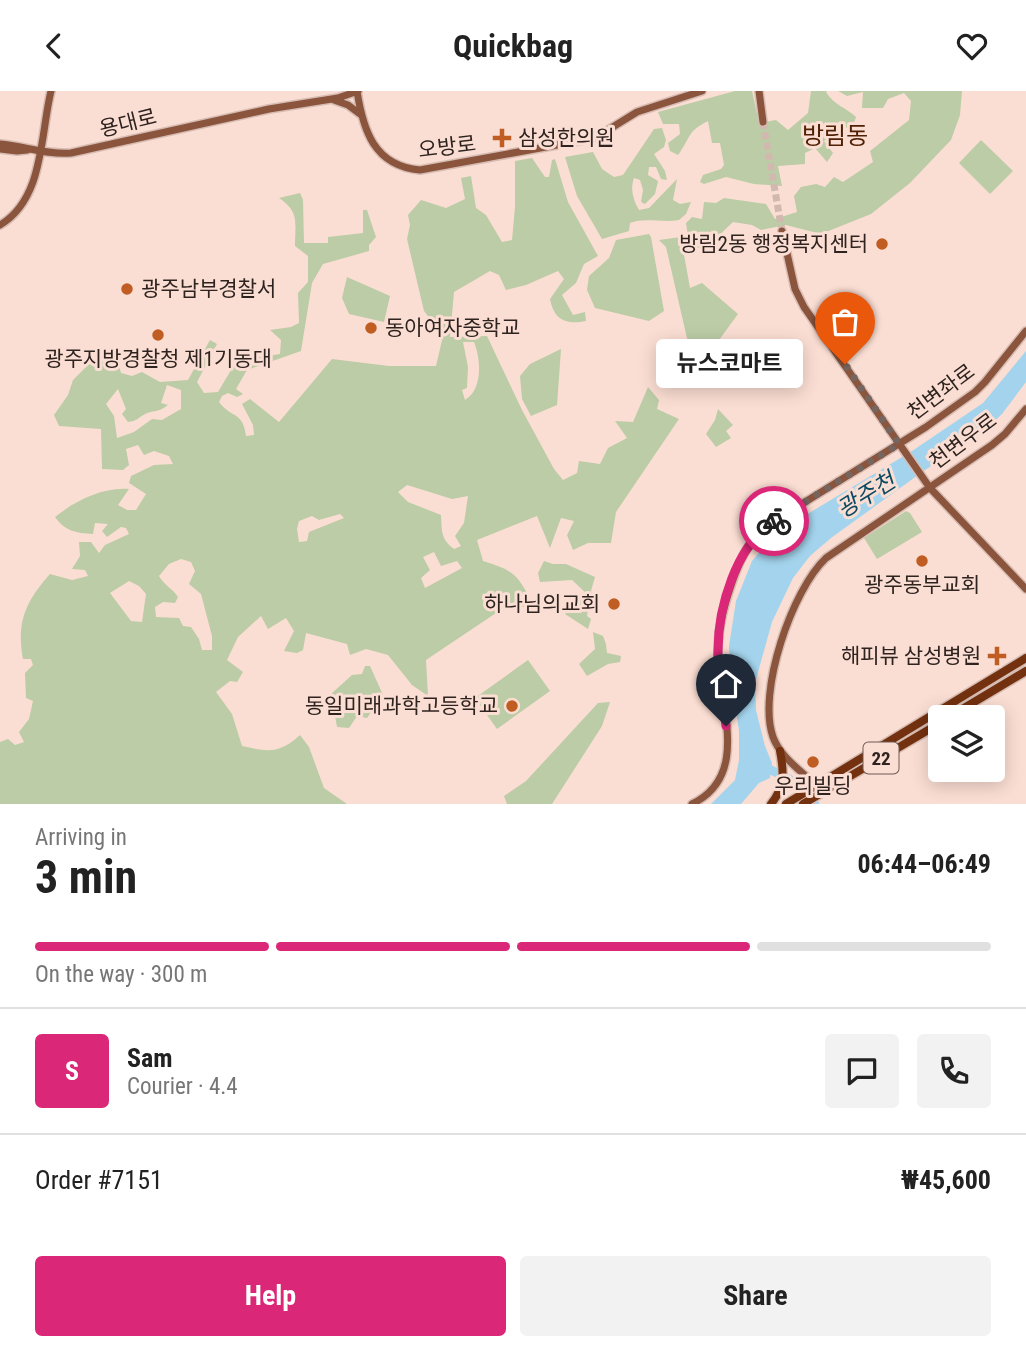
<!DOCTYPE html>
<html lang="en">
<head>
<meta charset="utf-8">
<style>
	body { margin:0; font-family:"Roboto Condensed","Noto Sans KR",sans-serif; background:#f2f2f2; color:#222; height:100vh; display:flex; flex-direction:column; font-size:26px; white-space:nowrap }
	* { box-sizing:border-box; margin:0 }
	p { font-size:23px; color:#767676 }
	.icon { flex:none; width:38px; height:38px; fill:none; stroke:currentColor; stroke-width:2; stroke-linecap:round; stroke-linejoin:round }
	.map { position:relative; height:713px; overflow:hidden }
	.side { display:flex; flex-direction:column; background:#fff; flex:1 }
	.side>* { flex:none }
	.tools { position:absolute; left:928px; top:614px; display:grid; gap:14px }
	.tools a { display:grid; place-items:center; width:77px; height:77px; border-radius:7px; background:#fff; box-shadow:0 4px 18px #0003; font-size:35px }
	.pin { position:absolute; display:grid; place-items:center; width:60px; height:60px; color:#fff; margin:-72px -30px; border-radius:50% 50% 50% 0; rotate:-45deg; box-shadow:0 0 7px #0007 }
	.pin .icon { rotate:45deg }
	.courier { position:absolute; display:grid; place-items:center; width:70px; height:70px; margin:-35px; border:5px solid #db2777; border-radius:50%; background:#fff; color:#222; box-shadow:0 2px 9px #0007 }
	.bubble { position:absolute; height:49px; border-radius:7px; background:#fff; box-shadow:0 4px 18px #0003; font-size:23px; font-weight:700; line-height:49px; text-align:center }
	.headline em { font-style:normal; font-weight:700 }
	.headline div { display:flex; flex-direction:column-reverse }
	.headline { display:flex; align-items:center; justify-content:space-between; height:119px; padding:0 35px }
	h1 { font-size:46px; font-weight:700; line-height:52px }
	.bar { display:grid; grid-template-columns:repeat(4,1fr); gap:10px 7px; align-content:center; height:84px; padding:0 35px }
	.bar i { height:9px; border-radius:5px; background:#e0e0e0 }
	.bar .active { background:#db2777 }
	.bar p { grid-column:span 4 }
	.line { display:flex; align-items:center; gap:18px; padding:0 35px; border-top:2px solid #e0e0e0 }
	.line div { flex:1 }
	.round { display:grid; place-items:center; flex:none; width:74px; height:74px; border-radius:7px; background:#f2f2f2 }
	.primary-button { display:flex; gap:14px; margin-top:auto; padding:14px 35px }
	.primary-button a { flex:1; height:80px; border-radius:7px; background:#db2777; color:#fff; font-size:28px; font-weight:700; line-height:80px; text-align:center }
	.primary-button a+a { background:#f2f2f2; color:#222 }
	header { display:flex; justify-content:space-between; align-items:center; height:91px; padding:0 35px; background:#fff; font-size:32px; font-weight:700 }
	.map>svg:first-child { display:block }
	.green { fill:#bbcca6; fill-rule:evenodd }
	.water { fill:#a4d4ed }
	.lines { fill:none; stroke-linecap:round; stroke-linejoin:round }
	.river { stroke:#a4d4ed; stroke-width:9 }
	.secondary-tunnel { stroke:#d2b9af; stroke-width:7; stroke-dasharray:7 3.5; stroke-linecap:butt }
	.secondary-casing { stroke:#d6bcb3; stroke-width:10 }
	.primary-casing { stroke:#d6bcb3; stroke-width:11 }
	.secondary { stroke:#8b543c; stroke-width:7 }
	.primary { stroke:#73310f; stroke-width:8 }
	.done { stroke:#76645e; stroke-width:7; stroke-dasharray:0 12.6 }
	.route { stroke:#db2777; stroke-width:9 }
	.poi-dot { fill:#c05d23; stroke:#fbded3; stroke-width:2.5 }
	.labels { text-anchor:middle; stroke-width:6; stroke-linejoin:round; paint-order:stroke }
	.shield { fill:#fbded3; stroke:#6c5b55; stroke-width:2 }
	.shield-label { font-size:19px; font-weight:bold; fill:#2e231f }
	.street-label { font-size:21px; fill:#2e231f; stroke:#fbded3 }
	.poi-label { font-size:21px; fill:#2e231f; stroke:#fbded3; text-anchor:end }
	.water-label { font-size:23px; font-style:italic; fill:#0a4a62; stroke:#fbded3 }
	.quarter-label { font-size:24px; fill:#4f2004; stroke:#fbded3 }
</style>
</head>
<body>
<header><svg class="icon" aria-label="back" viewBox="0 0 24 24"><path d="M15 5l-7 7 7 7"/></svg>Quickbag<svg class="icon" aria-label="heart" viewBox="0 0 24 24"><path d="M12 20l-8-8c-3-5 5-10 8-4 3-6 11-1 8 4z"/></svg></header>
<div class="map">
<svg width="1026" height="713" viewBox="0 0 1026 713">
	<rect width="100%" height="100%" fill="#fbded3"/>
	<path class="green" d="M735,0H752L759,32L776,29L788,39L808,22L811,0H827L826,1C834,14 845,16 856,26L853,35L837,39L824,50L833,62L827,71L815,57L805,62V73L778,75L782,95L754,93L726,86L704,93L700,91L703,84L721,78L724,74L720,52H712L708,30C686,41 691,47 678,64L670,60L668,52L680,43L679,33H663L658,21Z
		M838,0H962L960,24L951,49L910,92L871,123L821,143L786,134L761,139L752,134L733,131L707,156L683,158L690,197L702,192L738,223L711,260L712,266L696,270L687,247L666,156L659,149L688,145L686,132L692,126L702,128L704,111L716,112L724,107L766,113L775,128L797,121L794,105L801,96L816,93L825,96L834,86L843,91L873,71L870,60L909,29L911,10L904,2L888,8L883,17H862L863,1L847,5Z
		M662,37L666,49L664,56L654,63L665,80L667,89L661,88L656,76H649L648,84L658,90L655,103L645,113L641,111L643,99L640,89L634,87C630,98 633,109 639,119L649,117L677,88L673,109L680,113L691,111L686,123L679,129C662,132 644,126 630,132L629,140L602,148L577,105L565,66L593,61L602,78L614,86L623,84L654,38Z
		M981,49L1013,80L990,103L959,72Z
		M532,67L545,86H549L552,69L555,68L568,111L598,165L584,173L576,192L562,204L573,224L585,221L586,230C566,234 554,229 550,208L564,188L558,180L526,194L506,199L499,184L490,180L454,201L450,246L487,245L522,319L554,378L563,389L577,382L579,370L600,373L608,357L627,347L615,330L633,331L648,296L659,309L657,318L679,328L616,421L611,452H588L573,459L567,444L574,430L561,427L550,457L537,425L477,449L483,470C515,480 517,483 533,513L552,510L560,520L508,514L426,569L428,605L412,594L388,564L366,558L350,564L347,553L306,542L303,559L297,562L284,560L294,540L286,527L268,538L261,525L238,546L227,569L243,581L237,591L230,590L216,601L232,623L242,655C269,661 279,663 300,644L309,656L324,697L347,713H0V651L8,648L15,654L24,651L19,641L29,628L33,610L26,607L25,582L33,574L31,568H23C16,531 26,510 50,483L72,489L88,485L85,479L72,478L80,465L79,451H91L99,462L105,454L129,443L126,437L121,436L107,446L102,440L108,433L95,432L93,443C76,442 65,440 55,426C75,410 102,396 129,398L118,414L127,419H136L146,403L129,392L131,385L154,374L173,373L169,365L154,360L144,364L138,354L126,358L129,374L123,379L102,378L101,338L59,335L54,324L68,304L73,289L103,259L116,263L121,282L132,285L142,281L160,291L188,289L210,249L217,253L197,291L204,302L218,301L237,269L245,264L261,266L280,263L281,249L270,239L291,236L299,232L298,202L308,191V165L295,155C295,132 300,121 279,107L300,102L303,109L304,152H328V146L363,142V119H367L376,146L369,154V160L323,173L312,192L301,260L247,279L236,298L243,303L237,306L228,302L222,305L219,311C232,328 243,320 246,345L254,344L253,334L242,313L250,308L279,331L332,268L389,275H436L443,245L424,220L407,148L410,134L408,124L421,109L446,117L465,108L461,87L471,85L476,117L486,124L502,151L512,149L515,116V70ZM463,251H474C481,269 483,298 465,309L462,299L467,297L468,276ZM167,294L181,299V318L162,329L152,328L134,341L117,347L114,325L106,313L118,298L126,318L122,323L128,331C137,330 138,327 145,323C153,319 158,322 168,314L161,312ZM407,394L452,408L468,405L464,432L455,445L461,455L454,458C440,448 442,438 441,424L408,411L398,401ZM340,423L344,427L309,441L307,450L299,451L297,438L299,430L312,425L319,429ZM434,461L441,475L457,470L462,477L425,497L421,487L430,479L423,466ZM181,468L191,471L195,480L189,493L201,503L212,545V559H202L199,548L191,536L183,535L179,527L156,526L155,516L163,511L175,512L178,506C173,498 164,494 159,485L169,473ZM129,490L139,495L146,503L142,531L131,530L110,502Z
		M649,143L651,146L664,220L649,230L595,217L587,199L589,185L609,167L616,149Z
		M347,186L390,205L384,231L349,223L342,207Z
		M561,258L557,314L531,325L522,308L520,285L530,273Z
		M718,318L733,334L726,340L731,347L716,356L706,343L715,329Z
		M906,420L910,422L922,441L877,468L864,447Z
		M544,470L553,473H566L595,486L591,500L596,508L595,517L589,514L587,525L591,528L588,538L565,523L578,509H588L589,505L572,489L540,491L538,482Z
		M593,541L603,545L606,553L607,562L621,565L620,571L608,573L587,585L579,573L595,558Z
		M528,569L550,600L497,638L475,607Z
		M365,575H370L383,604L367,627L357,625L349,637L337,636L331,603L352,584L362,583Z
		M610,611L602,635L552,713H507L504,705L526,690L598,612Z"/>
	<path class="water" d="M1026,260V291L1002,323L982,342L925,379L831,447L810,465L793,487L772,531L755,592L756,619L765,655L772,672L770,687L759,692L741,713H711L735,689L739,669V640L730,580L729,555L736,510L752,470L776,442L912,360L983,312Z"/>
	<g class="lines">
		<path class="river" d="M762,672L765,676L791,689L815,713"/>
		<path class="secondary-tunnel" d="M763,31L782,140"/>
		<g class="secondary-casing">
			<path id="secondary" d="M357,0C363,39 374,75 420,79L595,47L637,21L702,0
				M759,0L763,31
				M334,9L348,14L360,23
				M0,53C24,55 46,64 71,62L269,18L338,7L358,0
				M0,58L17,60L27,59
				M0,134C44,108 40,45 51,0
				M782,140L795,198L804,216L930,397L1026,498
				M819,698C804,681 781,668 773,646C757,601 792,499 826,467L992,354L1005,343L1026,318
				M692,713C752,684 718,612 718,561C718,533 726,508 735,483C742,464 752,446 768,434L926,336L975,301L985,291L1026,240"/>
		</g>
		<g class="primary-casing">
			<path id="primary" d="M949,626L1026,580
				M771,713C785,696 784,680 780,660
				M786,713L1026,567
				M803,713L940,632"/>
		</g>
		<use href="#secondary" class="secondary"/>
		<use href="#primary" class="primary"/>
	</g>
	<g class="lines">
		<path class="done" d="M774,430L899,353L845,273"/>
		<path class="route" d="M726,635C723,610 717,584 718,560C718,516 736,455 774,430"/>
	</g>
	<g class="poi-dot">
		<path d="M498.5 36.5h7v7h7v7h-7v7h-7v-7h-7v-7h7z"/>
		<circle cx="882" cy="153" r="7"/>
		<circle cx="127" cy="198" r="7"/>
		<circle cx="371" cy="237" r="7"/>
		<circle cx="158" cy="244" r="7"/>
		<circle cx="922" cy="470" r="7"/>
		<circle cx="614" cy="513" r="7"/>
		<path d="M993.5 554.5h7v7h7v7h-7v7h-7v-7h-7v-7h7z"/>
		<circle cx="512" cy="615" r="7"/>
		<circle cx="813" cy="671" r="7"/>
	</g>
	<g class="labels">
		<rect class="shield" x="863.5" y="651.5" width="35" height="31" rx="5"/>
		<g class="shield-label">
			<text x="881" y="674">22</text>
		</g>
		<g class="street-label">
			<text transform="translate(128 32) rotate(-14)" y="7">용대로</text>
			<text transform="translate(447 56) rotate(-7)" y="7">오방로</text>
			<text transform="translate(941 301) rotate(-37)" y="7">천변좌로</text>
			<text transform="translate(963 350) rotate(-37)" y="7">천변우로</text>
		</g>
		<g class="poi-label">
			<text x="518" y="54" text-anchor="start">삼성한의원</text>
			<text x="868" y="160">방림2동 행정복지센터</text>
			<text x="141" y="205" text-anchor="start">광주남부경찰서</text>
			<text x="385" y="244" text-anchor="start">동아여자중학교</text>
			<text x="158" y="275" text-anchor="middle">광주지방경찰청 제1기동대</text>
			<text x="922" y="501" text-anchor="middle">광주동부교회</text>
			<text x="600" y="520">하나님의교회</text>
			<text x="981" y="572">해피뷰 삼성병원</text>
			<text x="498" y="622">동일미래과학고등학교</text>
			<text x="813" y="702" text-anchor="middle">우리빌딩</text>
		</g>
		<g class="water-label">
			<text transform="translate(866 404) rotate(-32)" y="8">광주천</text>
		</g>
		<g class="quarter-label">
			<text x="835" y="53">방림동</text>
		</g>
	</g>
</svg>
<div class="tools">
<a><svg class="icon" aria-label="layers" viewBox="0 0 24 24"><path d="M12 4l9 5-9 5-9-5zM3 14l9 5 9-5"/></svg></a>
</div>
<div class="pin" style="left:845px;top:273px;background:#ea580c"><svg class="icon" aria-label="bag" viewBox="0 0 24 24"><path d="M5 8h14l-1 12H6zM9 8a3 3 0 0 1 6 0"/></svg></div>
<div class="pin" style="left:726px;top:635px;background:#1f2937"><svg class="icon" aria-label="home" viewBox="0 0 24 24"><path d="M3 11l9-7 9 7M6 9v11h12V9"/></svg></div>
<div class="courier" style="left:774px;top:430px"><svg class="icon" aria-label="bike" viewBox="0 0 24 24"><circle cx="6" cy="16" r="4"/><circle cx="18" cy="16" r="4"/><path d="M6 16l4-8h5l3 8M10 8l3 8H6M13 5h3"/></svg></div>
<div class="bubble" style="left:656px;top:248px;width:147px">뉴스코마트</div>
</div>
<section class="side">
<div class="headline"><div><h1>3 min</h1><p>Arriving in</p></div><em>06:44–06:49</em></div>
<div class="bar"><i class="active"></i><i class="active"></i><i class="active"></i><i></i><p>On the way · 300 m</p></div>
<div class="line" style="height:126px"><b class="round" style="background:#db2777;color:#fff">S</b><div><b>Sam</b><p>Courier · 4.4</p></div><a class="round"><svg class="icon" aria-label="chat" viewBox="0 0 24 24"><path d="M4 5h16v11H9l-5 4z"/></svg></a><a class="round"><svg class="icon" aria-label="phone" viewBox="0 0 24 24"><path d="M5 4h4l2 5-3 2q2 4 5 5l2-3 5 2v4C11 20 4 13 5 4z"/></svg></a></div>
<div class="line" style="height:91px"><div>Order #7151</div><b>₩45,600</b></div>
<div class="primary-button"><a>Help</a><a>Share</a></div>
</section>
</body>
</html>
